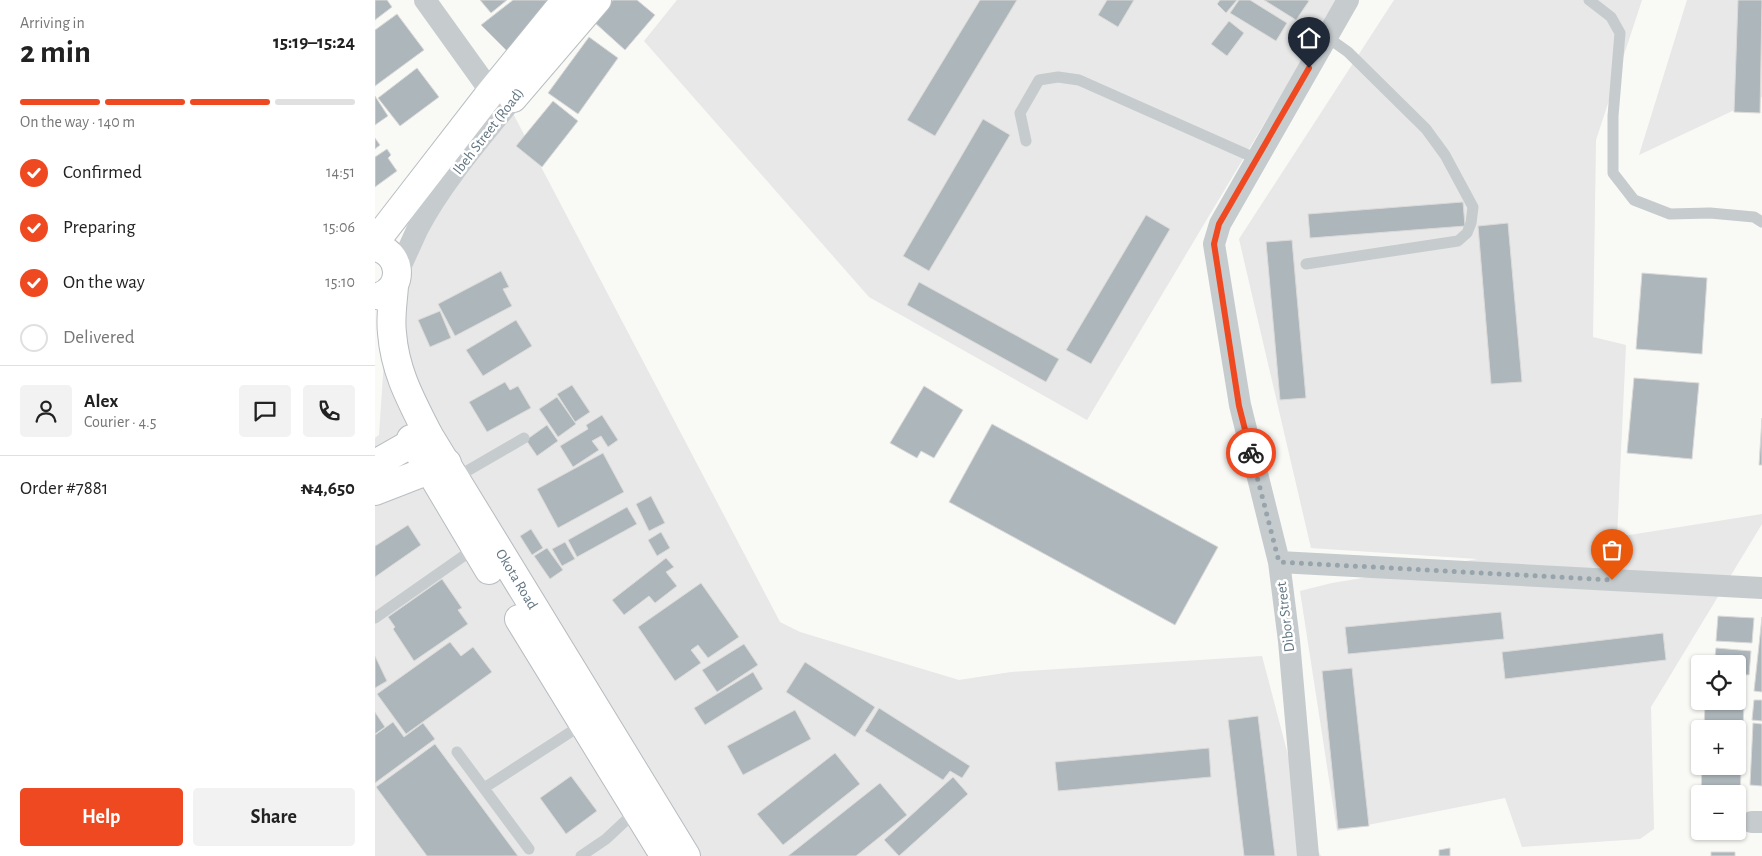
<!DOCTYPE html>
<html lang="en">
<head>
<meta charset="utf-8">
<style>
	body { margin:0; font-family:"Alegreya Sans",sans-serif; background:#f2f2f2; color:#222; height:100vh; display:flex; flex-direction:column; font-size:19px; white-space:nowrap }
	* { box-sizing:border-box; margin:0 }
	p { font-size:16px; color:#767676 }
	.icon { flex:none; width:28px; height:28px; fill:none; stroke:currentColor; stroke-width:2; stroke-linecap:round; stroke-linejoin:round }
	.map { position:relative; flex:1; overflow:hidden }
	.panel { display:flex; flex-direction:column; background:#fff; width:375px }
	.panel>* { flex:none }
	.tools { position:absolute; left:1316px; top:655px; display:grid; gap:10px }
	.tools a { display:grid; place-items:center; width:55px; height:55px; border-radius:5px; background:#fff; box-shadow:0 1px 4px #0004; font-size:25px }
	.pin { position:absolute; display:grid; place-items:center; width:42px; height:42px; color:#fff; margin:-51px -21px; border-radius:50% 50% 50% 0; rotate:-45deg; box-shadow:0 0 5px #0007 }
	.pin .icon { rotate:45deg }
	.courier { position:absolute; display:grid; place-items:center; width:50px; height:50px; margin:-25px; border:4px solid #ee4920; border-radius:50%; background:#fff; color:#222; box-shadow:0 1px 6px #0007 }
	.headline em { font-style:normal; font-weight:700 }
	.headline div { display:flex; flex-direction:column-reverse }
	.headline { display:flex; align-items:center; justify-content:space-between; height:85px; padding:0 20px }
	h1 { font-size:32px; font-weight:700; line-height:38px }
	.bar { display:grid; grid-template-columns:repeat(4,1fr); gap:8px 5px; align-content:center; height:60px; padding:0 20px }
	.bar i { height:6px; border-radius:4px; background:#e0e0e0 }
	.bar .active { background:#ee4920 }
	.bar p { grid-column:span 4 }
	.line { display:flex; align-items:center; gap:12px; padding:0 20px; border-top:1px solid #e0e0e0 }
	.line div { flex:1 }
	.round { display:grid; place-items:center; flex:none; width:52px; height:52px; border-radius:5px; background:#f2f2f2 }
	ol { padding:0 20px; list-style:none }
	li { display:flex; align-items:center; gap:15px; height:55px }
	li p { margin-inline-start:auto }
	li .icon { padding:5px; border-radius:50%; background:#ee4920; color:#fff; stroke-width:4 }
	li:last-child { color:#767676 }
	li i { width:28px; height:28px; border:2px solid #e0e0e0; border-radius:50% }
	.primary-button { display:flex; gap:10px; margin-top:auto; padding:10px 20px }
	.primary-button a { flex:1; height:58px; border-radius:5px; background:#ee4920; color:#fff; font-size:20px; font-weight:700; line-height:58px; text-align:center }
	.primary-button a+a { background:#f2f2f2; color:#222 }
	main { display:flex; flex:1; min-height:0 }
	.map>svg:first-child { display:block }
	.built { fill:#e7e8e7 }
	.building { fill:#adb6bb; stroke:#dbdad8 }
	.lines { fill:none; stroke-linecap:round; stroke-linejoin:round }
	.secondary-casing { stroke:#b8bec2; stroke-width:30 }
	.primary-casing { stroke:#b7bcc0; stroke-width:30 }
	.lane { stroke:#c6cbce; stroke-width:11 }
	.street { stroke:#c6cbce; stroke-width:22 }
	.secondary { stroke:#fff; stroke-width:28 }
	.primary { stroke:#fff; stroke-width:28 }
	.done { stroke:#97a4ab; stroke-width:5; stroke-dasharray:0 9 }
	.route { stroke:#ee4920; stroke-width:6 }
	.labels { text-anchor:middle; stroke-width:5; stroke-linejoin:round; paint-order:stroke }
	.street-label { font-size:15px; fill:#627683; stroke:#fff }
</style>
</head>
<body>
<main>
<section class="panel">
<div class="headline"><div><h1>2 min</h1><p>Arriving in</p></div><em>15:19–15:24</em></div>
<div class="bar"><i class="active"></i><i class="active"></i><i class="active"></i><i></i><p>On the way · 140 m</p></div>
<ol>
<li><svg class="icon" aria-label="check" viewBox="0 0 24 24"><path d="M5 12l5 5 9-10"/></svg>Confirmed<p>14:51</p></li>
<li><svg class="icon" aria-label="check" viewBox="0 0 24 24"><path d="M5 12l5 5 9-10"/></svg>Preparing<p>15:06</p></li>
<li><svg class="icon" aria-label="check" viewBox="0 0 24 24"><path d="M5 12l5 5 9-10"/></svg>On the way<p>15:10</p></li>
<li><i></i>Delivered</li>
</ol>
<div class="line" style="height:90px"><a class="round"><svg class="icon" aria-label="person" viewBox="0 0 24 24"><circle cx="12" cy="8" r="4"/><path d="M4 21q1-7 8-7t8 7"/></svg></a><div><b>Alex</b><p>Courier · 4.5</p></div><a class="round"><svg class="icon" aria-label="chat" viewBox="0 0 24 24"><path d="M4 5h16v11H9l-5 4z"/></svg></a><a class="round"><svg class="icon" aria-label="phone" viewBox="0 0 24 24"><path d="M5 4h4l2 5-3 2q2 4 5 5l2-3 5 2v4C11 20 4 13 5 4z"/></svg></a></div>
<div class="line" style="height:65px"><div>Order #7881</div><b>₦4,650</b></div>
<div class="primary-button"><a>Help</a><a>Share</a></div>
</section>
<div class="map">
<svg width="1387" height="856" viewBox="0 0 1387 856">
	<rect width="100%" height="100%" fill="#f9f9f6"/>
	<path class="built" d="M302,0H963L712,420L494,297L269,41Z
		M1019,0H1267L1221,140L1218,337L1251,345L1242,537L1387,514V524L1276,707L1279,829L1265,839L1147,847L1130,798L962,831L925,591L957,583L1103,559L936,548L864,239Z
		M1312,0H1387V97L1264,155Z
		M132,102L405,622L425,632L584,680L636,672L887,656L934,835L946,856H0V438L4,435L14,286Z"/>
	<path class="building" d="M0,0H12L17,7L0,20Z
		M105,0H132L116,13Z
		M138,0H181L136,55L106,25Z
		M238,0H262L280,15L250,50L219,22Z
		M605,0H642L560,136L532,120Z
		M732,0H759L743,27L723,15Z
		M845,0H862L851,13L842,4Z
		M864,0H875L912,23L901,41L855,13Z
		M889,0H932L934,1L921,20Z
		M1363,0H1387L1385,113L1359,112Z
		M22,14L49,50L0,86V30Z
		M854,21L869,33L852,56L836,44Z
		M214,37L243,58L203,114L173,93Z
		M42,68L64,97L25,126L3,98Z
		M0,96L13,116L0,125Z
		M178,101L203,121L167,167L141,146Z
		M608,119L635,135L554,271L528,256Z
		M0,138L5,145L0,149Z
		M12,149L16,155L13,158L22,171L0,187V157Z
		M1088,202L1090,226L935,238L933,214Z
		M771,215L795,229L716,364L691,350Z
		M1133,223L1147,382L1116,384L1103,226Z
		M917,240L931,398L905,400L891,242Z
		M126,271L134,287L128,289L137,306L80,336L63,304Z
		M1267,273L1332,278L1327,354L1261,349Z
		M544,282L684,359L671,382L532,305Z
		M65,311L76,338L55,347L43,320Z
		M141,320L157,346L108,376L91,350Z
		M1259,378L1324,383L1317,459L1252,453Z
		M130,382L135,390L143,386L156,408L112,432L94,402Z
		M197,385L215,412L200,422L182,394Z
		M549,386L588,410L559,458L546,451L542,458L515,443Z
		M182,397L201,424L183,437L164,409Z
		M227,415L243,440L233,447L226,436L217,441L224,450L198,467L185,446L213,429L211,425Z
		M1387,418V465H1384Z
		M617,424L843,547L800,625L574,502Z
		M172,425L183,441L162,456L151,440Z
		M228,453L249,492L183,528L162,489Z
		M276,496L290,523L274,531L261,504Z
		M252,507L262,524L202,557L193,540Z
		M33,525L46,545L0,577V546Z
		M156,529L168,548L157,555L145,536Z
		M286,532L295,548L282,556L273,540Z
		M190,542L200,559L187,566L177,549Z
		M172,548L188,570L175,579L159,556Z
		M291,558L299,567L291,572L302,586L280,603L274,596L249,615L237,600Z
		M67,579L87,608L83,610L93,624L39,661L18,629L20,627L13,617Z
		M326,583L364,637L333,658L323,645L316,650L326,663L300,681L263,627Z
		M1126,612L1129,639L973,654L970,627Z
		M1343,616L1379,618L1377,643L1341,641Z
		M1387,617V692L1379,691Z
		M1288,633L1291,660L1130,679L1127,652Z
		M75,642L86,656L98,647L117,672L31,734L2,694Z
		M369,644L383,665L342,692L327,670Z
		M1341,648L1376,651L1374,675L1362,674V664H1339Z
		M0,656L12,681L0,688Z
		M430,662L500,707L480,737L411,692Z
		M977,668L994,826L963,829L947,671Z
		M378,672L388,689L330,725L319,708Z
		M1362,677H1367L1365,695H1362Z
		M1379,700H1387V721L1377,720Z
		M1330,703L1369,704L1365,795L1362,794L1326,793L1327,766H1362V729H1329Z
		M504,708L595,766L587,778L575,771L568,780L490,731Z
		M420,710L436,739L368,775L352,746Z
		M0,712L10,727L0,734Z
		M883,716L900,856H869L853,720Z
		M18,722L29,737L48,723L60,739L0,783V735Z
		M1378,723L1387,724V786L1375,785Z
		M60,744L143,856H52L1,787Z
		M834,748L836,777L683,791L680,762Z
		M460,753L485,784L408,845L382,814Z
		M196,776L222,811L191,834L165,798Z
		M578,777L593,794L524,856L509,840Z
		M505,783L532,815L481,856H413Z
		M1075,848V856H1064V850Z
		M1336,852H1360V856H1336Z"/>
	<g class="lines">
		<g class="secondary-casing">
			<path id="secondary" d="M138,98L222,0
				M0,242L116,92L191,0
				M0,464L53,434
				M0,491L72,463"/>
		</g>
		<g class="primary-casing">
			<path id="primary" d="M0,247C26,252 30,286 6,296
				M19,286C18,301 15,318 17,333C20,372 36,400 53,434L311,856
				M36,439L114,570
				M144,619L284,847"/>
		</g>
		<path class="lane" d="M1214,0L1236,17L1245,33L1238,116V173L1259,200L1295,214L1335,213L1379,217L1387,222
			M651,141L645,113L664,80L683,77L704,80L882,159
			M931,264L1083,241L1092,233L1096,223L1098,207L1070,155L1051,129L973,52L952,37
			M80,478L149,438
			M0,618L100,548
			M82,752L154,849
			M109,788L208,724
			M206,856L231,839L261,811"/>
		<path class="street" d="M50,0L116,92
			M22,274C29,259 36,243 43,228C68,181 105,139 138,98
			M904,562L1387,588
			M1377,822H1387
			M933,856L914,641L904,562L865,405L839,244L845,224L973,0"/>
		<use href="#secondary" class="secondary"/>
		<use href="#primary" class="primary"/>
	</g>
	<g class="lines">
		<path class="done" d="M876,453L904,562L1237,580"/>
		<path class="route" d="M876,453L864,406L839,244L844,224L934,68"/>
	</g>
	<g class="labels">
		<g class="street-label">
			<text transform="translate(113 131) rotate(-52)" y="5">Ibeh Street (Road)</text>
			<text transform="translate(142 579) rotate(59)" y="5">Okota Road</text>
			<text transform="translate(910 617) rotate(-97)" y="5">Dibor Street</text>
		</g>
	</g>
</svg>
<div class="tools">
<a><svg class="icon" aria-label="locate" viewBox="0 0 24 24"><circle cx="12" cy="12" r="6"/><path d="M12 2v4M12 18v4M2 12h4M18 12h4"/></svg></a>
<a>+</a>
<a>−</a>
</div>
<div class="pin" style="left:1237px;top:580px;background:#ea580c"><svg class="icon" aria-label="bag" viewBox="0 0 24 24"><path d="M5 8h14l-1 12H6zM9 8a3 3 0 0 1 6 0"/></svg></div>
<div class="pin" style="left:934px;top:68px;background:#1f2937"><svg class="icon" aria-label="home" viewBox="0 0 24 24"><path d="M3 11l9-7 9 7M6 9v11h12V9"/></svg></div>
<div class="courier" style="left:876px;top:453px"><svg class="icon" aria-label="bike" viewBox="0 0 24 24"><circle cx="6" cy="16" r="4"/><circle cx="18" cy="16" r="4"/><path d="M6 16l4-8h5l3 8M10 8l3 8H6M13 5h3"/></svg></div>
</div>
</main>
</body>
</html>
